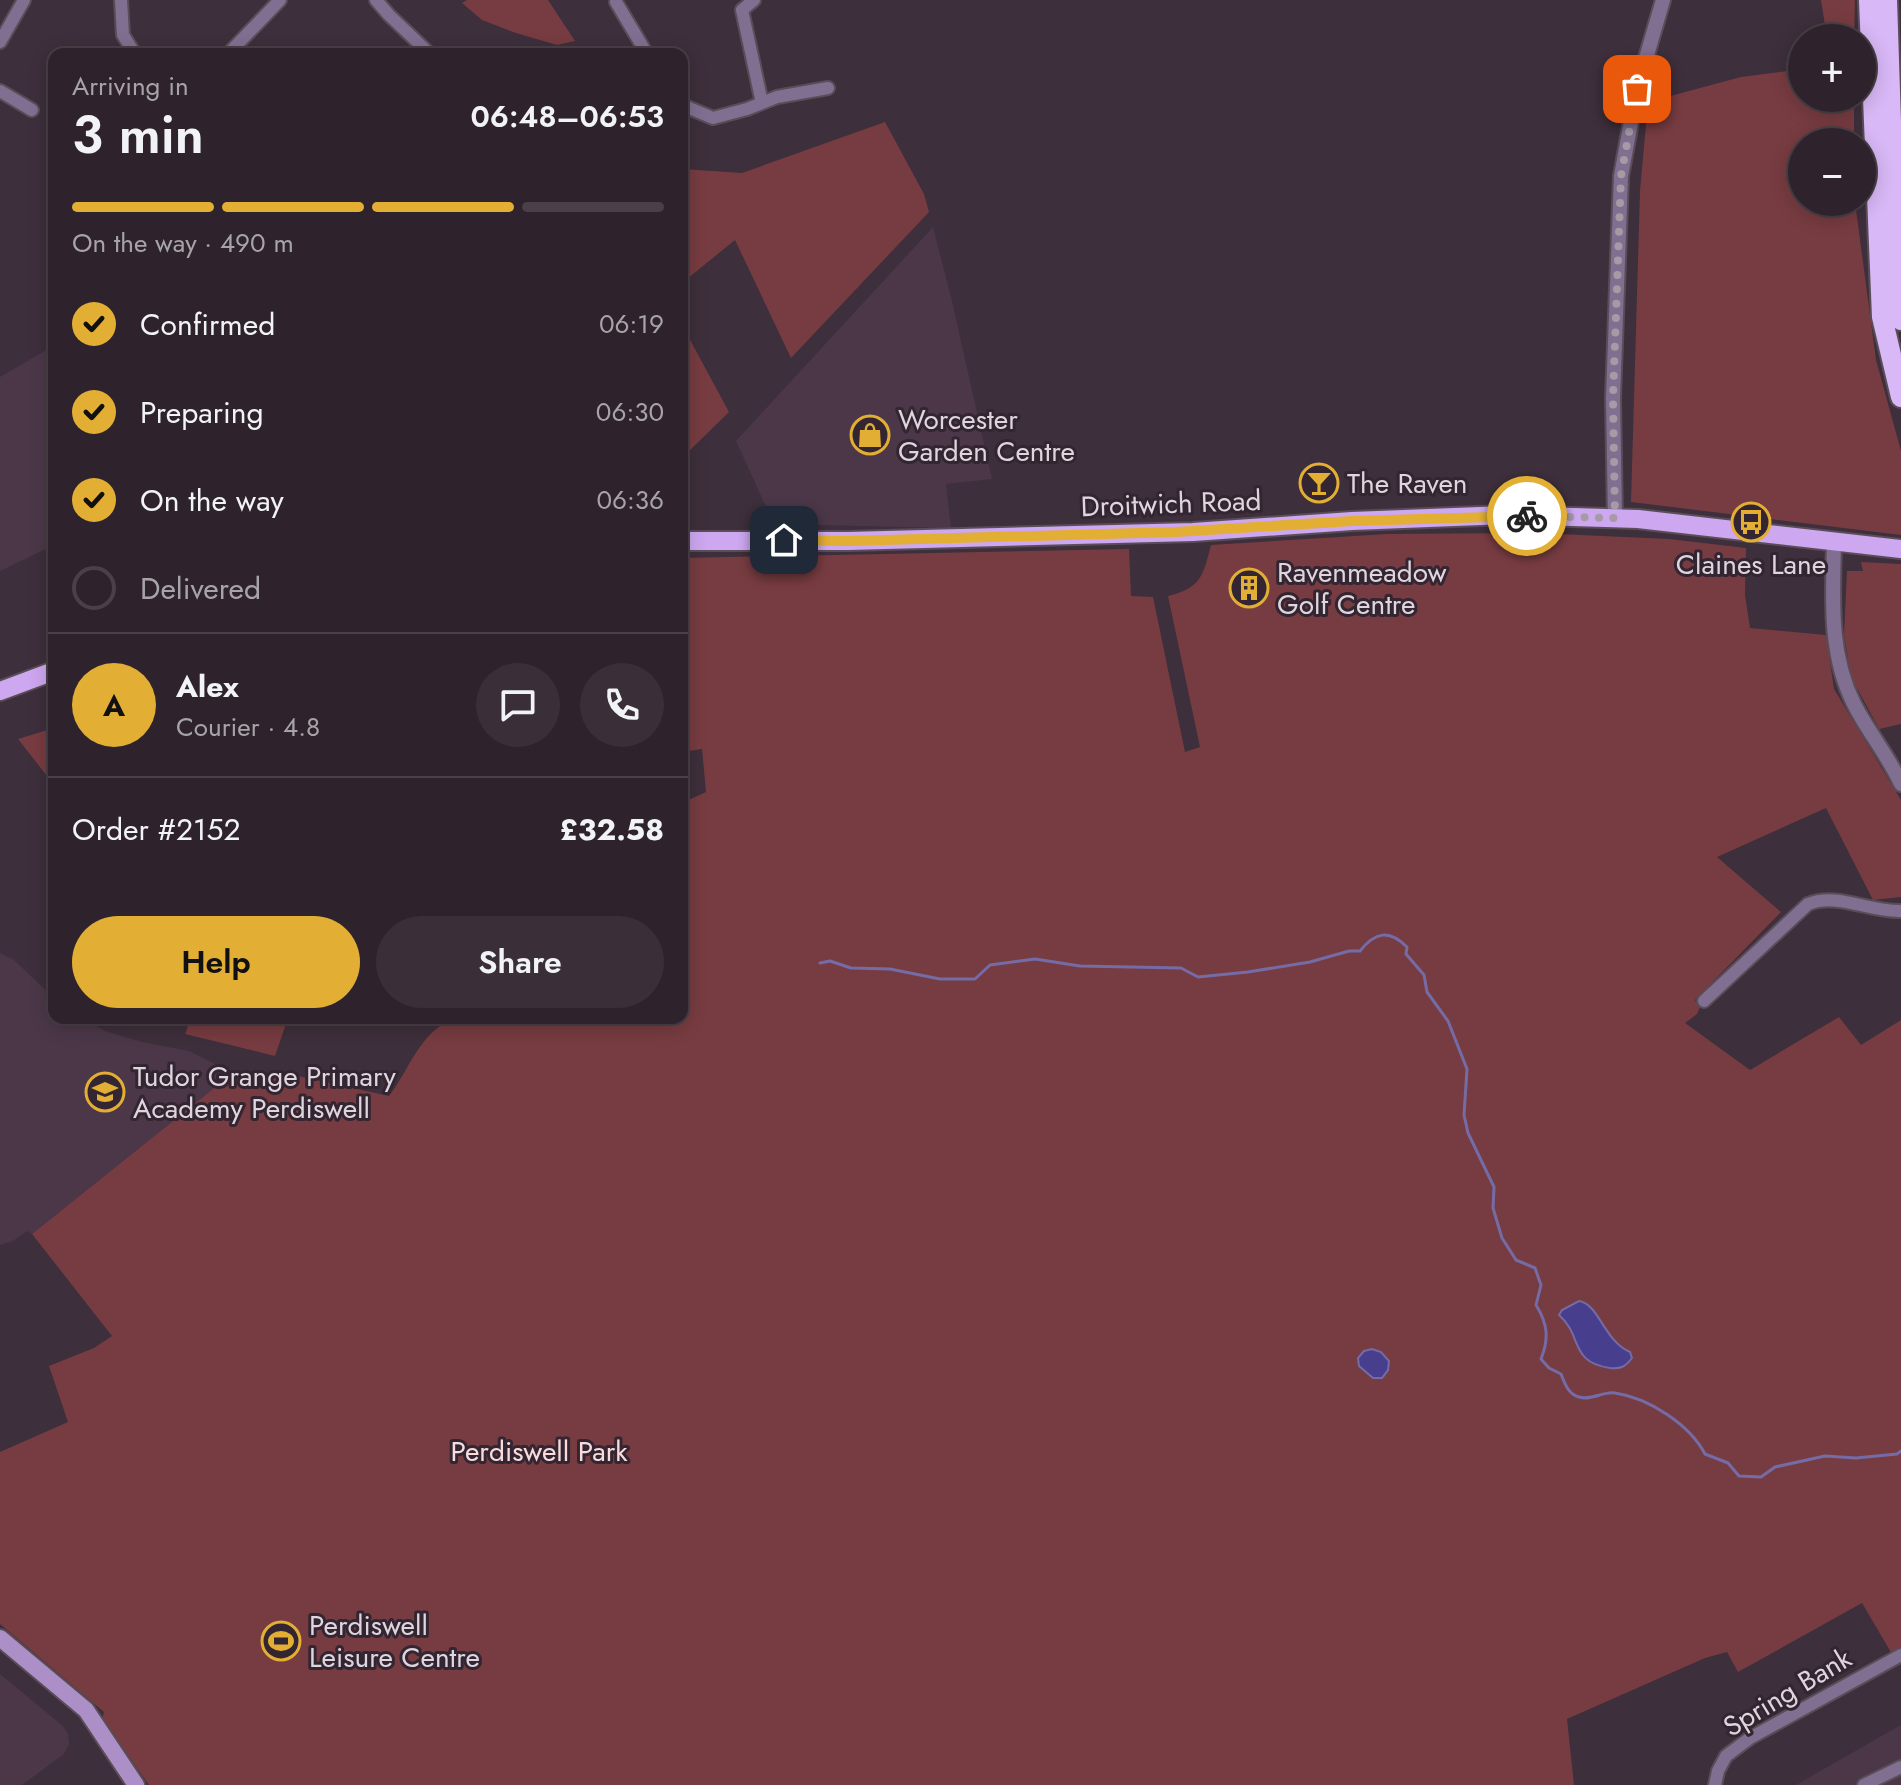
<!DOCTYPE html>
<html lang="en">
<head>
<meta charset="utf-8">
<style>
	body { margin:0; font-family:Jost,sans-serif; background:#3a2f38; color:#f1f3f6; height:100vh; display:flex; flex-direction:column; font-size:30px; white-space:nowrap }
	* { box-sizing:border-box; margin:0 }
	p { font-size:26px; color:#a7a4a9 }
	.icon { flex:none; width:44px; height:44px; fill:none; stroke:currentColor; stroke-width:2; stroke-linecap:round; stroke-linejoin:round }
	.map { position:relative; flex:1; overflow:hidden }
	.side { position:absolute; left:48px; top:48px; width:640px; height:976px; display:flex; flex-direction:column; background:#2e232c; border-radius:16px; box-shadow:0 4px 20px #0003,0 0 0 2px #494048 }
	.side>* { flex:none }
	.controls { position:absolute; left:1788px; top:24px; display:grid; gap:16px }
	.controls a { display:grid; place-items:center; width:88px; height:88px; border-radius:50%; background:#2e232c; box-shadow:0 4px 20px #0003,0 0 0 2px #494048; font-size:40px }
	.pin { position:absolute; display:grid; place-items:center; width:68px; height:68px; color:#fff; margin:-34px; border-radius:16px; box-shadow:0 4px 12px #0006 }
	.courier { position:absolute; display:grid; place-items:center; width:80px; height:80px; margin:-40px; border:6px solid #e2af34; border-radius:50%; background:#fff; color:#222; box-shadow:0 2px 10px #0007 }
	.head em { font-style:normal; font-weight:600 }
	.head div { display:flex; flex-direction:column-reverse }
	.head { display:flex; align-items:center; justify-content:space-between; height:136px; padding:0 24px }
	h1 { font-size:52px; font-weight:600; line-height:60px }
	.bar { display:grid; grid-template-columns:repeat(4,1fr); gap:12px 8px; align-content:center; height:96px; padding:0 24px }
	.bar i { height:10px; border-radius:6px; background:#494048 }
	.bar .on { background:#e2af34 }
	.bar p { grid-column:span 4 }
	.line { display:flex; align-items:center; gap:20px; padding:0 24px; border-top:2px solid #494048 }
	.line div { flex:1 }
	.round { display:grid; place-items:center; flex:none; width:84px; height:84px; border-radius:42px; background:#3a2f38 }
	ol { padding:0 24px; list-style:none }
	li { display:flex; align-items:center; gap:24px; height:88px }
	li p { margin-inline-start:auto }
	li .icon { padding:8px; border-radius:50%; background:#e2af34; color:#111; stroke-width:4 }
	li:last-child { color:#a7a4a9 }
	li i { width:44px; height:44px; border:4px solid #494048; border-radius:50% }
	.primary-button { display:flex; gap:16px; margin-top:auto; padding:16px 24px }
	.primary-button a { flex:1; height:92px; border-radius:48px; background:#e2af34; color:#111; font-size:32px; font-weight:600; line-height:92px; text-align:center }
	.primary-button a+a { background:#3a2f38; color:#f1f3f6 }
	.map>svg:first-child { display:block }
	.built { fill:#4b3748 }
	.green { fill:#773c41 }
	.water { fill:#483e8e; stroke:#756ba6; stroke-width:2 }
	.lines { fill:none; stroke-linecap:round; stroke-linejoin:round }
	.stream { stroke:#756ba6; stroke-width:3 }
	.minor-casing { stroke:#5a4d58; stroke-width:16 }
	.tertiary-casing { stroke:#5a4d58; stroke-width:18 }
	.secondary-casing { stroke:#5a4d58; stroke-width:20 }
	.primary-casing { stroke:#5a4d58; stroke-width:22 }
	.trunk-casing { stroke:#5a4d58; stroke-width:24 }
	.minor { stroke:#816f92; stroke-width:12 }
	.tertiary { stroke:#816f92; stroke-width:14 }
	.secondary { stroke:#ac8fc7; stroke-width:16 }
	.primary { stroke:#cda7f0; stroke-width:18 }
	.trunk { stroke:#d8b8f6; stroke-width:20 }
	.done { stroke:#a69ba4; stroke-width:8; stroke-dasharray:0 14.4 }
	.route { stroke:#e2af34; stroke-width:10 }
	.labels { text-anchor:middle; stroke-width:6; stroke-linejoin:round; paint-order:stroke }
	.poi-label { font-size:28px; fill:#ded5dd; stroke:#332531; text-anchor:start }
	.street-label { font-size:28px; fill:#ded5dd; stroke:#332531 }
	.park-label { font-size:28px; fill:#f8dcdc; stroke:#332531 }
</style>
</head>
<body>
<div class="map">
<svg width="1901" height="1785" viewBox="0 0 1901 1785">
	<rect width="100%" height="100%" fill="#3d2f3b"/>
	<path class="built" d="M933,227L952,301L992,479L946,484L951,528L774,524L736,441Z
		M54,321V545L0,571V377L48,349L47,327Z
		M0,953L14,960L54,998V1018H82L105,1031L142,1042L189,1051L233,1073L32,1234L27,1231L13,1241L0,1245Z
		M0,1674L63,1726L68,1734L69,1744L64,1754L22,1785H0Z
		M1901,1725V1785H1796L1836,1762Z"/>
	<path class="green" d="M467,0H548L575,41L557,45L516,33L482,20L462,3Z
		M1821,0H1855L1854,38H1827Z
		M1802,69V98H1854V142H1802V202H1855L1876,360L1901,451V535L1631,502L1640,191L1648,102L1741,77Z
		M885,122L924,194L929,212L791,358L735,240L682,283V169L742,173Z
		M682,325L729,412L682,458Z
		M1536,533L1669,539L1746,548L1745,595L1750,628L1826,635L1834,689L1901,800V897L1873,900L1826,808L1717,857L1781,912L1695,1000L1700,1007L1697,1014L1685,1023L1750,1070L1839,1017L1861,1045L1901,1020V1649L1892,1654L1862,1603L1738,1672L1727,1652L1705,1658L1567,1719L1574,1785H149L102,1719L104,1712L0,1624V1452L68,1422L49,1366L94,1348L112,1336L32,1234L233,1073L298,1076L389,1096C407,1073 418,1038 445,1023C450,1020 458,1019 464,1018H682V803L706,792L702,749L682,752V558L1129,549L1131,596L1153,597L1185,752L1200,747L1168,596C1201,588 1203,576 1211,545L1387,534Z
		M1861,562L1901,564V724L1879,729L1851,677L1844,635L1847,571H1863Z
		M54,728V785L18,739Z
		M191,1018H288L275,1056L185,1034Z"/>
	<path class="water" d="M1579,1301C1599,1304 1604,1341 1630,1352L1632,1358C1625,1367 1621,1369 1610,1368C1569,1362 1583,1336 1559,1315L1562,1310Z
		M1372,1349L1381,1352L1389,1361L1388,1370L1382,1378H1373L1359,1366L1358,1358L1364,1351Z"/>
	<g class="lines">
		<path class="stream" d="M820,963L830,961L851,968L890,969L940,979H975L990,965L1035,959L1080,966L1181,968L1198,977L1248,972L1310,962L1349,951H1360C1375,932 1389,929 1407,947L1406,954L1424,975L1427,992L1448,1021L1467,1069L1464,1115L1468,1133L1494,1187L1493,1208L1502,1238L1516,1260L1535,1268L1541,1285L1536,1305C1548,1324 1549,1339 1541,1359L1549,1368L1561,1374C1565,1384 1568,1394 1579,1397C1592,1401 1603,1391 1615,1393C1649,1398 1690,1425 1705,1454L1728,1463L1739,1476L1761,1477L1775,1467L1825,1456L1856,1458L1897,1454L1901,1451"/>
		<g class="minor-casing">
			<path id="minor" d="M121,0L123,35L135,54
				M376,0L389,15L430,54
				M754,0L742,10L762,103
				M616,2L647,54
				M0,42L24,0
				M228,54L280,0
				M0,91L32,110
				M682,105L713,118L747,109L777,97L828,88
				M1704,1001L1808,904C1837,892 1869,912 1901,911
				M1715,1785L1718,1771L1726,1756L1750,1738L1901,1655
				M1864,1785L1901,1767"/>
		</g>
		<g class="tertiary-casing">
			<path id="tertiary" d="M1615,518L1613,398L1621,176L1637,89L1663,0
				M1834,541C1833,597 1828,652 1854,704C1868,732 1888,755 1901,784"/>
		</g>
		<g class="secondary-casing">
			<path id="secondary" d="M0,1638L86,1710L136,1785"/>
		</g>
		<g class="primary-casing">
			<path id="primary" d="M682,541H848L1193,532L1352,521L1506,515L1638,519L1901,549
				M0,691L54,671"/>
		</g>
		<g class="trunk-casing">
			<path id="trunk" d="M1869,0L1882,317L1901,397
				M1887,0L1897,303L1901,320"/>
		</g>
		<use href="#minor" class="minor"/>
		<use href="#tertiary" class="tertiary"/>
		<use href="#secondary" class="secondary"/>
		<use href="#primary" class="primary"/>
		<use href="#trunk" class="trunk"/>
	</g>
	<g class="lines">
		<path class="done" d="M1527,516L1615,518L1613,398L1621,176L1637,89"/>
		<path class="route" d="M784,540L848,541L1176,532L1352,521L1527,516"/>
	</g>
	<defs>
		<g id="shop-ring" transform="scale(2)"><circle r="9.5" fill="#332531" stroke="#e2af34" stroke-width="1.5"/><path d="M-5-2.5h2.3a2.7 3.5 0 0 1 5.4 0H5L5.5 6h-11ZM-1.5-2.5h3a1.5 2.3 0 0 0-3 0Z" fill="#e2af34"/></g>
		<g id="bar-ring" transform="scale(2)"><circle r="9.5" fill="#332531" stroke="#e2af34" stroke-width="1.5"/><path d="M-6-5H6L.8 .8V4.5H3.5V6h-7V4.5H-.8V.8Z" fill="#e2af34"/></g>
		<g id="bus-ring" transform="scale(2)"><circle r="9.5" fill="#332531" stroke="#e2af34" stroke-width="1.5"/><path d="M-5-6H5V4H4V6H2V4H-2V6H-4V4H-5ZM-3.5-4V0h7V-4ZM-3.5 1.2v1.5H-2V1.2ZM2 1.2v1.5H3.5V1.2Z" fill="#e2af34"/></g>
		<g id="building-ring" transform="scale(2)"><circle r="9.5" fill="#332531" stroke="#e2af34" stroke-width="1.5"/><path d="M-4-6H4V6H1V3H-1V6H-4ZM-2.5-4.3h1.7v1.8h-1.7ZM.8-4.3h1.7v1.8H.8ZM-2.5-1h1.7V.8h-1.7ZM.8-1h1.7V.8H.8Z" fill="#e2af34"/></g>
		<g id="school-ring" transform="scale(2)"><circle r="9.5" fill="#332531" stroke="#e2af34" stroke-width="1.5"/><path d="M0-5L7-2L0 1L-7-2ZM-4 1L0 2.5L4 1V4Q0 6-4 4Z" fill="#e2af34"/></g>
		<g id="stadium-ring" transform="scale(2)"><circle r="9.5" fill="#332531" stroke="#e2af34" stroke-width="1.5"/><path d="M0-5a6.5 5 0 1 0 0 10a6.5 5 0 1 0 0-10ZM-3.5-1.8h7v3.6h-7Z" fill="#e2af34"/></g>
	</defs>
	<g fill-rule="evenodd">
		<use href="#shop-ring" x="870" y="435"/>
		<use href="#bar-ring" x="1319" y="483"/>
		<use href="#bus-ring" x="1751" y="522"/>
		<use href="#building-ring" x="1249" y="588"/>
		<use href="#school-ring" x="105" y="1092"/>
		<use href="#stadium-ring" x="281" y="1641"/>
	</g>
	<g class="labels">
		<g class="poi-label">
			<text x="898" y="429">Worcester<tspan x="898" dy="32">Garden Centre</tspan></text>
			<text x="1347" y="493">The Raven</text>
			<text x="1751" y="574" text-anchor="middle">Claines Lane</text>
			<text x="1277" y="582">Ravenmeadow<tspan x="1277" dy="32">Golf Centre</tspan></text>
			<text x="133" y="1086">Tudor Grange Primary<tspan x="133" dy="32">Academy Perdiswell</tspan></text>
			<text x="309" y="1635">Perdiswell<tspan x="309" dy="32">Leisure Centre</tspan></text>
		</g>
		<g class="street-label">
			<text transform="translate(1171 503) rotate(-2)" y="10">Droitwich Road</text>
			<text transform="translate(1787 1692) rotate(-31)" y="10">Spring Bank</text>
		</g>
		<g class="park-label">
			<text x="539" y="1461">Perdiswell Park</text>
		</g>
	</g>
</svg>
<div class="controls">
<a>+</a>
<a>−</a>
</div>
<div class="pin" style="left:1637px;top:89px;background:#ea580c"><svg class="icon" aria-label="bag" viewBox="0 0 24 24"><path d="M5 8h14l-1 12H6zM9 8a3 3 0 0 1 6 0"/></svg></div>
<div class="pin" style="left:784px;top:540px;background:#1f2937"><svg class="icon" aria-label="home" viewBox="0 0 24 24"><path d="M3 11l9-7 9 7M6 9v11h12V9"/></svg></div>
<div class="courier" style="left:1527px;top:516px"><svg class="icon" aria-label="bike" viewBox="0 0 24 24"><circle cx="6" cy="16" r="4"/><circle cx="18" cy="16" r="4"/><path d="M6 16l4-8h5l3 8M10 8l3 8H6M13 5h3"/></svg></div>
<section class="side">
<div class="head"><div><h1>3 min</h1><p>Arriving in</p></div><em>06:48–06:53</em></div>
<div class="bar"><i class="on"></i><i class="on"></i><i class="on"></i><i></i><p>On the way · 490 m</p></div>
<ol>
<li><svg class="icon" aria-label="check" viewBox="0 0 24 24"><path d="M5 12l5 5 9-10"/></svg>Confirmed<p>06:19</p></li>
<li><svg class="icon" aria-label="check" viewBox="0 0 24 24"><path d="M5 12l5 5 9-10"/></svg>Preparing<p>06:30</p></li>
<li><svg class="icon" aria-label="check" viewBox="0 0 24 24"><path d="M5 12l5 5 9-10"/></svg>On the way<p>06:36</p></li>
<li><i></i>Delivered</li>
</ol>
<div class="line" style="height:144px"><b class="round" style="background:#e2af34;color:#111">A</b><div><b>Alex</b><p>Courier · 4.8</p></div><a class="round"><svg class="icon" aria-label="chat" viewBox="0 0 24 24"><path d="M4 5h16v11H9l-5 4z"/></svg></a><a class="round"><svg class="icon" aria-label="phone" viewBox="0 0 24 24"><path d="M5 4h4l2 5-3 2q2 4 5 5l2-3 5 2v4C11 20 4 13 5 4z"/></svg></a></div>
<div class="line" style="height:104px"><div>Order #2152</div><b>£32.58</b></div>
<div class="primary-button"><a>Help</a><a>Share</a></div>
</section>
</div>
</body>
</html>
